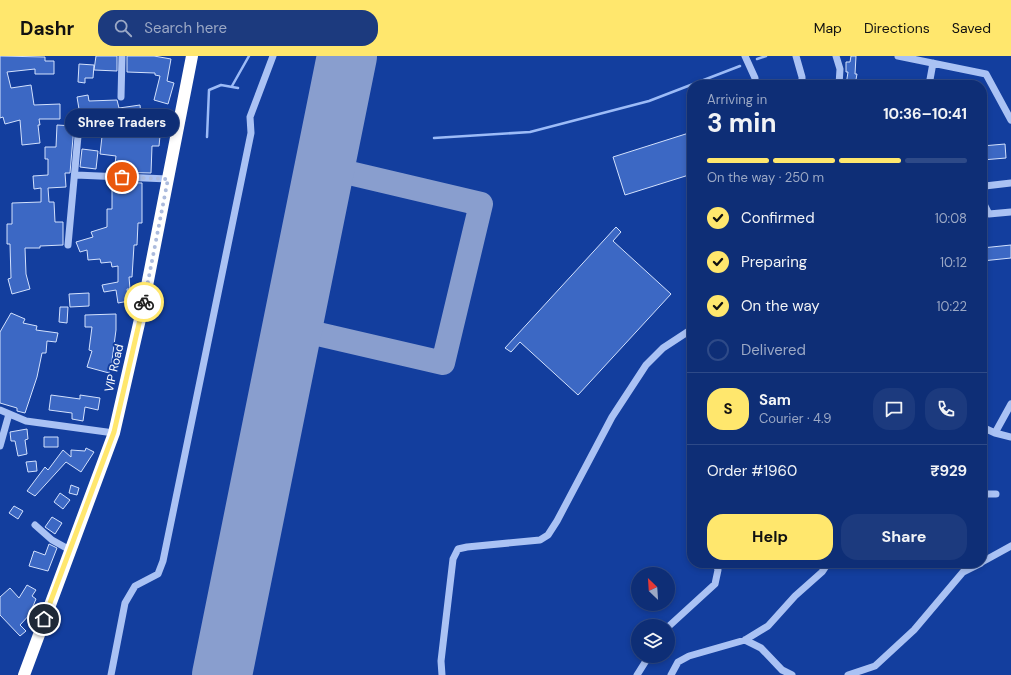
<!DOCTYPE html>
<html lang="en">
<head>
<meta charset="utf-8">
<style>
	body { margin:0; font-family:"DM Sans",sans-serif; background:#1c3a7e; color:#f1f3f6; height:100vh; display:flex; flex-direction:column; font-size:15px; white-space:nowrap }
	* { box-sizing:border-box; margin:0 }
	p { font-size:13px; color:#9ba8c5 }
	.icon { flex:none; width:22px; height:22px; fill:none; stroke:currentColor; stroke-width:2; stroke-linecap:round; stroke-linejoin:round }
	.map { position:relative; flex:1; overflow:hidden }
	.details { position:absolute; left:687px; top:24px; width:300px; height:488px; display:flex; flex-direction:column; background:#0e2e76; border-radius:16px; box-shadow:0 2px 6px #0003,0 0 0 1px #2e4a88 }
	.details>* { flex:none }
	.needle { width:26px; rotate:335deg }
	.fabs { position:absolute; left:631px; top:511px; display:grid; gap:8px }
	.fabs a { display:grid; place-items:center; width:44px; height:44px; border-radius:50%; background:#0e2e76; box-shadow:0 2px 6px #0003,0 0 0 1px #2e4a88; font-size:20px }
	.pin { position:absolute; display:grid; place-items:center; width:34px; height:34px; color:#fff; margin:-17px; border:2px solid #fff; border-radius:50%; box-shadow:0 1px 4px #0007 }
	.courier { position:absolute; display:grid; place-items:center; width:40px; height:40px; margin:-20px; border:3px solid #ffe76d; border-radius:50%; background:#fff; color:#222; box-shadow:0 1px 5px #0007 }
	.bubble { position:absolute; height:28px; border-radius:14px; background:#0e2e76; box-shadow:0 2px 6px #0003,0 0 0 1px #2e4a88; font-size:13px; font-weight:700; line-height:28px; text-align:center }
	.head em { font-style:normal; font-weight:700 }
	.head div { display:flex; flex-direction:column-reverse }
	.head { display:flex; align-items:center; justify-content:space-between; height:68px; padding:0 20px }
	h1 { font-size:26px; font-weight:700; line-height:30px }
	.bar { display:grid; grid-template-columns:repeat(4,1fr); gap:6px 4px; align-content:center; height:48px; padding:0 20px }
	.bar i { height:5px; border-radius:3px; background:#2e4a88 }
	.bar .on { background:#ffe76d }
	.bar p { grid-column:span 4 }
	.line { display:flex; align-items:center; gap:10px; padding:0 20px; border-top:1px solid #2e4a88 }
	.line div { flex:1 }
	.round { display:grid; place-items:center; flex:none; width:42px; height:42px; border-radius:16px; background:#1c3a7e }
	ol { padding:0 20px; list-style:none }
	li { display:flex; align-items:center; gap:12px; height:44px }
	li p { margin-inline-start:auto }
	li .icon { padding:4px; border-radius:50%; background:#ffe76d; color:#111; stroke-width:4 }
	li:last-child { color:#9ba8c5 }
	li i { width:22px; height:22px; border:2px solid #2e4a88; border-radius:50% }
	.primary-button { display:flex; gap:8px; margin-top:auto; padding:8px 20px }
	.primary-button a { flex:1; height:46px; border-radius:16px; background:#ffe76d; color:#111; font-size:16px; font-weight:700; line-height:46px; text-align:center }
	.primary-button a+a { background:#1c3a7e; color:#f1f3f6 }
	header { display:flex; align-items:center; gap:24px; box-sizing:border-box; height:56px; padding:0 20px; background:#ffe76d; color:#111 }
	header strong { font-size:19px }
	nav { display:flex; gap:22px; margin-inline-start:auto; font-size:14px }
	.search { width:280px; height:36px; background:#1c3a7e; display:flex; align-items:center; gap:10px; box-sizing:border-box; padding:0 14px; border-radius:16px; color:#9ba8c5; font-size:15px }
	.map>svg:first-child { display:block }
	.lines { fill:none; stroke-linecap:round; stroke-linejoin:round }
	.stream { stroke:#9cbbf7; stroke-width:2.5 }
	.taxiway { stroke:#899ece; stroke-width:24 }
	.runway { stroke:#899ece; stroke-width:60 }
	.building { fill:#3c68c4; stroke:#d3e1fd }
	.minor { stroke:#aac2f4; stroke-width:7 }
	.highway { stroke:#fff; stroke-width:12 }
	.done { stroke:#acbbdd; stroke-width:4; stroke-dasharray:0 7.2 }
	.route { stroke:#ffe76d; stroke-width:5 }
	.labels { text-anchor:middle; stroke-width:4; stroke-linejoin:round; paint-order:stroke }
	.street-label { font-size:12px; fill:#fff; stroke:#133e9e }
</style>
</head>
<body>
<header>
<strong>Dashr</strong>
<div class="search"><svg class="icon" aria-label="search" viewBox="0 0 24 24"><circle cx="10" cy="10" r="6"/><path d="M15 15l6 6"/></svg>Search here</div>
<nav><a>Map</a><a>Directions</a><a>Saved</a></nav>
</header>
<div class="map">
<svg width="1011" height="619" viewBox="0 0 1011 619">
	<rect width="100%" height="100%" fill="#133e9e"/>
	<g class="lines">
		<path class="stream" d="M757,3L766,0
			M232,30L249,0
			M207,81L209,34L221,29L238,32
			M434,82L530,76L649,45L740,10"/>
		<path class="taxiway" d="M292,272L443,307L481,148L324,111"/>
		<path class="runway" d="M222,619L347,0"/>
	</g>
	<path class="building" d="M0,0L45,1V5H54V18H35V13L7,16L11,32L31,29L34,49L60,48V63H39L40,69H38L40,87L22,89L20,64L5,68L3,61L0,62Z
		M96,0H117V15L94,14Z
		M127,0H154L171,3L167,25L174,27L168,48L154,44L160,20L155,19V17L127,16Z
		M851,0H856L855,18H857L855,29H846L848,16H846V6H850Z
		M79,8L94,9L93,22H85V27L78,26Z
		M88,39L89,45L117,44L119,52L140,49L143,80L147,69L161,70L159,90H152L151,117L114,116L116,100L100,98L104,63L83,66L81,65L77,41Z
		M57,69L74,70L70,117H65L66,131L48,132L49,146H54L55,166H63V189L40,190V192H25L26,218L30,233L12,238L8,223L11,222L10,188H7V168H12V147L41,146V132L34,133L33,120L48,119V103H45V91H56Z
		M692,76V118L625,139L613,101Z
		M1005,88L1006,102L982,104V90Z
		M82,93L98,95L96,113L80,111Z
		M112,126L142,127V167H138L137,189H134L132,221H129L130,233H127L129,245L118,247L116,234L104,236L102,229L118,226V210L112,211L111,206L101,207L100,203L88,204L87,194L80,196L76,186L93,181L91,176L107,171V153H112Z
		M616,171L621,176L613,185L671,238L578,339L520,286L511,296L505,292Z
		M1011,189V202L982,205V192Z
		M89,237V250L70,251L69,238Z
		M60,251H68L67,267L59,266Z
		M11,257L25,263L23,267L37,270L36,274L58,277L56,286L47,285L46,297H42L37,321L25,357L17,355V352L0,347V276Z
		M116,258V274L112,304L109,317L87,311L92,295L89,294L92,271H85V259Z
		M51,339L80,343V339L100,342L98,354L85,351L83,365L72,363V357L49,354Z
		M27,373L28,383L25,384L27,398L18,400L15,385H11L10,376Z
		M44,381H58V391H44Z
		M86,392L94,396L81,416L66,406L35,440L27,435L45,411L48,414L63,394L71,401V394L85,395Z
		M36,405L37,415L28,416L26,406Z
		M71,429L79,432L77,439L69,437Z
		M60,437L70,444L63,453L54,446Z
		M14,450L23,455L18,463L9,457Z
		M52,461L62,467L55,478L45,471Z
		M49,488L57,492L48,515L29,510L34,495L45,499Z
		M27,529L36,534L32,540L36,543L31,555L32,556L20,569L26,575L20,580L0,559V541L10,532L19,542Z"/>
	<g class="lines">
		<path class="minor" d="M745,0L755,22V29
			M796,0L802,21V29
			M836,0L840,13L839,29
			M898,0L986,18L1011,64
			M929,29L933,7
			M121,41L122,0
			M76,119L168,123
			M982,139L985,130L1011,127
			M982,144L989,158L1011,156
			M68,189L79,69
			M691,273L692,262
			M0,354L26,365L114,377
			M982,371L995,377L1011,381
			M995,377L1011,348
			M0,390L9,358
			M982,438H996
			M35,469L52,484L70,494
			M982,506L1011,490
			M668,571L715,528L718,514L716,507
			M745,584L761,592L782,614L792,619
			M111,619L125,547L135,530L158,518L163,505C193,363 221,220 251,77L250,61L273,0
			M442,619L441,605L453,503L458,493L467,491L540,484L548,479L557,465L612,361L646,309L663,292L692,273
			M637,619L649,600
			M671,619L678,606L689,600L745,584L768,570L795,540L822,516L828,507
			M848,619L875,610L914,574L963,516L981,507"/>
		<path class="highway" d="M24,619L114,377L143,250L192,0"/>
	</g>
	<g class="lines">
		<path class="done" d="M122,121L168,123L144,246"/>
		<path class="route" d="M44,563L114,376L144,246"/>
	</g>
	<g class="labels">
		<g class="street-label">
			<text transform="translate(114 312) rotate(-77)" y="4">VIP Road</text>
		</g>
	</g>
</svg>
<div class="fabs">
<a><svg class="needle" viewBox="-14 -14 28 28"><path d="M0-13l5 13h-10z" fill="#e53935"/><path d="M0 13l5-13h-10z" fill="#9ba8c5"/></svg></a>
<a><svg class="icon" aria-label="layers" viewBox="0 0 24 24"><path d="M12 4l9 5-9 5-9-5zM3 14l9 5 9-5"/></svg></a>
</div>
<div class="pin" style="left:122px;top:121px;background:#ea580c"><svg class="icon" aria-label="bag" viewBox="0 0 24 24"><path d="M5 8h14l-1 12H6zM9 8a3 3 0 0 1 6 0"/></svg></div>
<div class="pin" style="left:44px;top:563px;background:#1f2937"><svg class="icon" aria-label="home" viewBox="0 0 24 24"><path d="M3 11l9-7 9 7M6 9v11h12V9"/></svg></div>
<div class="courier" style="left:144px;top:246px"><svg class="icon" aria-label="bike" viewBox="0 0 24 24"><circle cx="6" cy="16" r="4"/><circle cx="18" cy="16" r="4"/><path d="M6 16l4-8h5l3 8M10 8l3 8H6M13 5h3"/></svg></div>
<div class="bubble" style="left:65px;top:53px;width:114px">Shree Traders</div>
<section class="details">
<div class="head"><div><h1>3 min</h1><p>Arriving in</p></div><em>10:36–10:41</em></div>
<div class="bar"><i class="on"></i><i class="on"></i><i class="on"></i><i></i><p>On the way · 250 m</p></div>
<ol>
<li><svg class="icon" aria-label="check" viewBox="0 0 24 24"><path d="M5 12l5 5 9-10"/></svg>Confirmed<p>10:08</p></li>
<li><svg class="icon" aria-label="check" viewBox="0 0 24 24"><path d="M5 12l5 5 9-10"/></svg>Preparing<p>10:12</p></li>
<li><svg class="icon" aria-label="check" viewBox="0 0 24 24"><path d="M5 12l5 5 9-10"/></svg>On the way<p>10:22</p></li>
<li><i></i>Delivered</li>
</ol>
<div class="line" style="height:72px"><b class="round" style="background:#ffe76d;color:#111">S</b><div><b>Sam</b><p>Courier · 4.9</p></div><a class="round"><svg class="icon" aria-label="chat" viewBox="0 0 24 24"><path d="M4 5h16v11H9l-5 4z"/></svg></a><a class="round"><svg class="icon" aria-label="phone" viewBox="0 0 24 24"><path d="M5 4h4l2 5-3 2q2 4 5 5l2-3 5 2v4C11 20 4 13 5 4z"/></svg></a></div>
<div class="line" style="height:52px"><div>Order #1960</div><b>₹929</b></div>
<div class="primary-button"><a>Help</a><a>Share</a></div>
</section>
</div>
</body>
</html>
